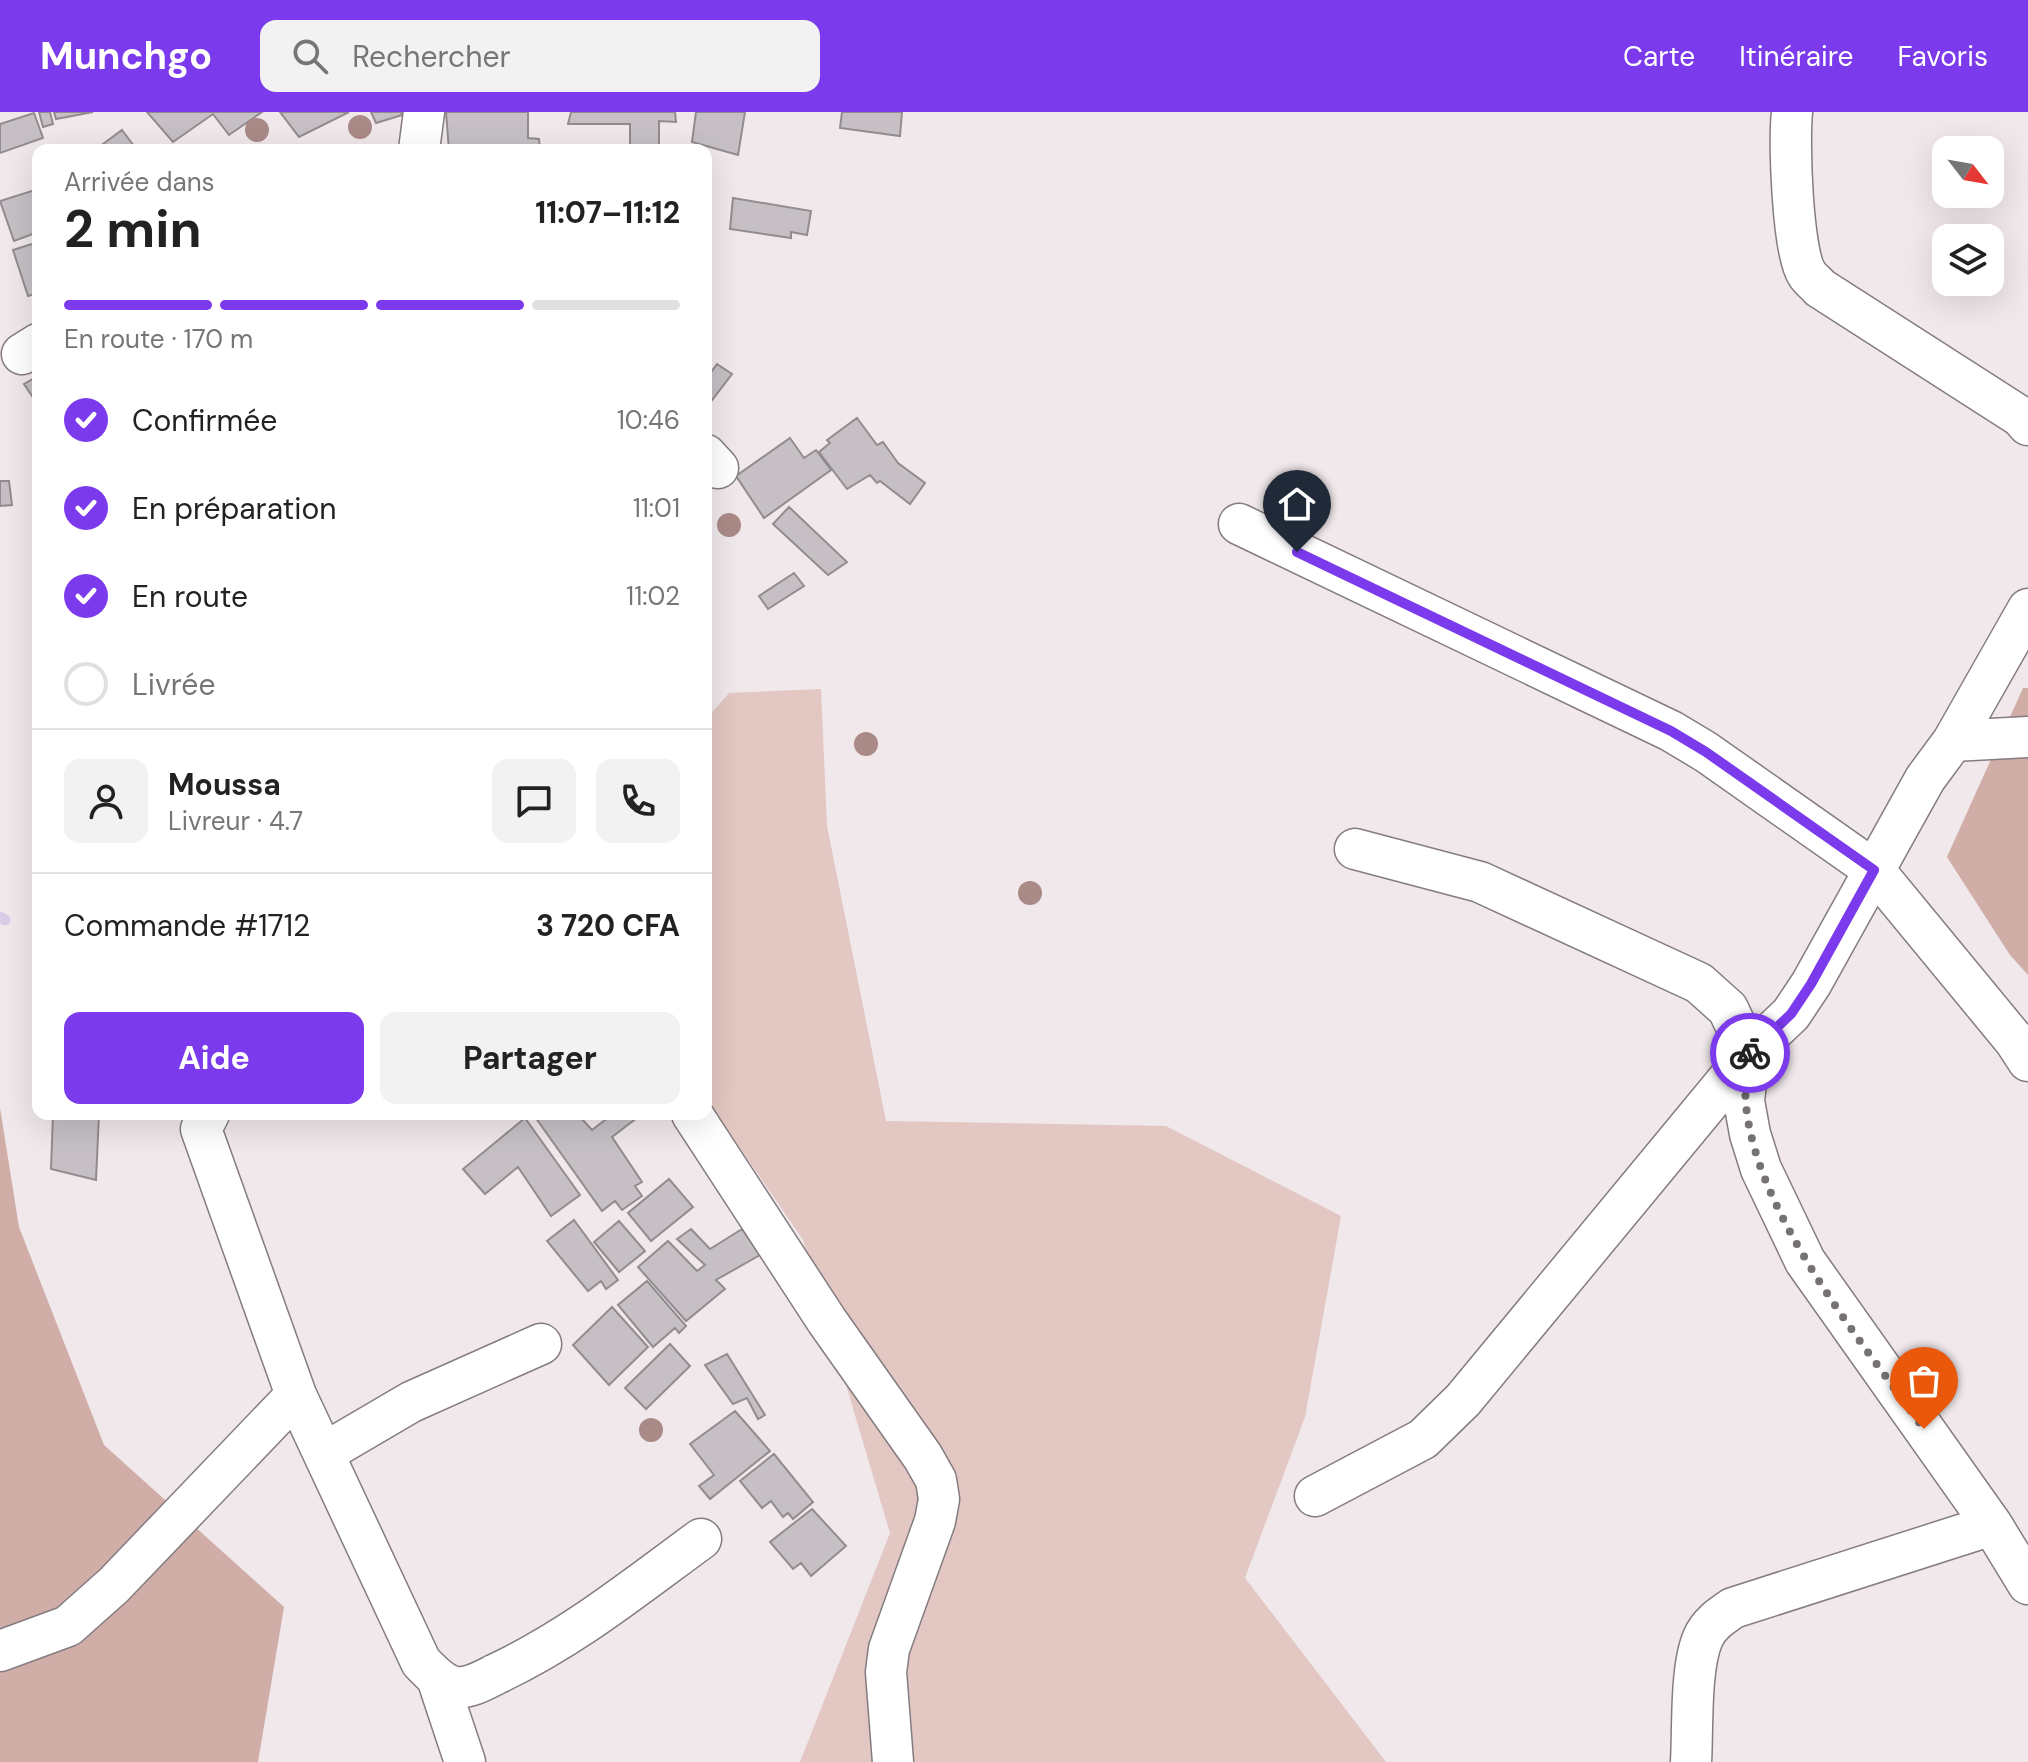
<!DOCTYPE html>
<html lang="fr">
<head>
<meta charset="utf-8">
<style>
	body { margin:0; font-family:"DM Sans",sans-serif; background:#f2f2f2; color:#222; height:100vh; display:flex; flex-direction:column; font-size:30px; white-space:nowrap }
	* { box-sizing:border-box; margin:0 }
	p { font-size:26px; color:#767676 }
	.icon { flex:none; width:44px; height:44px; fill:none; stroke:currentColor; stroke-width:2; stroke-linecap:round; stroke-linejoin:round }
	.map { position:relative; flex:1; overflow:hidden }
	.panel { position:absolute; left:32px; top:32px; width:680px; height:976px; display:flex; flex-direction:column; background:#fff; border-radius:16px; box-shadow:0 8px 32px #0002 }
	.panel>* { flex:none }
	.needle { width:52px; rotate:121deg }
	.fabs { position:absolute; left:1932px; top:24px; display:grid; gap:16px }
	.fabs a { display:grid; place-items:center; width:72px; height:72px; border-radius:16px; background:#fff; box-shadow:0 8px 32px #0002; font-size:40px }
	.pin { position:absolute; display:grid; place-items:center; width:68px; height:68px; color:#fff; margin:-82px -34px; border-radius:50% 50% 50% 0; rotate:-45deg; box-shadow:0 0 8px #0007 }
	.pin .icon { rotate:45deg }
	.courier { position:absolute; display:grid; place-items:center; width:80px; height:80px; margin:-40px; border:6px solid #7c3aed; border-radius:50%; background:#fff; color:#222; box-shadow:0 2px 10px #0007 }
	.headline em { font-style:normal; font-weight:700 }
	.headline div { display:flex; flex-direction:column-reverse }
	.headline { display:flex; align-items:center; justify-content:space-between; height:136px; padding:0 32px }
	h1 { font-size:52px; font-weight:700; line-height:60px }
	.bar { display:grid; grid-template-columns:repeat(4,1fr); gap:12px 8px; align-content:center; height:96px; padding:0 32px }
	.bar i { height:10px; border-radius:6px; background:#e0e0e0 }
	.bar .active { background:#7c3aed }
	.bar p { grid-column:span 4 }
	.line { display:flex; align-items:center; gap:20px; padding:0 32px; border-top:2px solid #e0e0e0 }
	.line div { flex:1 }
	.round { display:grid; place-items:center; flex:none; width:84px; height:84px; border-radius:16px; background:#f2f2f2 }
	ol { padding:0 32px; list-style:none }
	li { display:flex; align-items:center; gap:24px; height:88px }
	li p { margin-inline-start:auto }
	li .icon { padding:8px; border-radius:50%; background:#7c3aed; color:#fff; stroke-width:4 }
	li:last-child { color:#767676 }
	li i { width:44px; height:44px; border:4px solid #e0e0e0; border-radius:50% }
	.button { display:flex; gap:16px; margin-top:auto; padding:16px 32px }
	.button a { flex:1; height:92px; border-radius:16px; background:#7c3aed; color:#fff; font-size:32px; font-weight:700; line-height:92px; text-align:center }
	.button a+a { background:#f2f2f2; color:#222 }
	header { display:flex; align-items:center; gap:48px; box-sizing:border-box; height:112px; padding:0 40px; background:#7c3aed; color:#fff }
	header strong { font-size:38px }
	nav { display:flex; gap:44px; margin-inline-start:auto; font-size:28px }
	.search { width:560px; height:72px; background:#f2f2f2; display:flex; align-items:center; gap:20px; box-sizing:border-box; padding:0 28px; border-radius:16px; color:#767676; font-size:30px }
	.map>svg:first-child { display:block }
	.green { fill:#e2c7c2 }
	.forest { fill:#d0ada7 }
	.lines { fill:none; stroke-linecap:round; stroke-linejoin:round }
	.stream { stroke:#dacbe7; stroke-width:11 }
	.building { fill:#c6c0c5; stroke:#928c91; stroke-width:2 }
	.minor-casing { stroke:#847c80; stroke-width:43 }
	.minor { stroke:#fff; stroke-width:40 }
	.tree { fill:#aa8a87 }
	.done { stroke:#767274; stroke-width:8; stroke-dasharray:0 14.4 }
	.route { stroke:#7c3aed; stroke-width:10 }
</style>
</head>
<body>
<header>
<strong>Munchgo</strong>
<div class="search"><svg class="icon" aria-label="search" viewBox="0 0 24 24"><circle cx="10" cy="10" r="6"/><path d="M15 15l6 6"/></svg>Rechercher</div>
<nav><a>Carte</a><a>Itinéraire</a><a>Favoris</a></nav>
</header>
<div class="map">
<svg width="2028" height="1650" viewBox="0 0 2028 1650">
	<rect width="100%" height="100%" fill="#f0e8eb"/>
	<path class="green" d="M821,577L827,714L886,1009L1166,1014L1341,1104L1305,1305L1245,1466L1386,1650H800L890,1421L803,1128L706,986V607L729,581Z"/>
	<path class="forest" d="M2023,576H2028V863L2010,843L1947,745Z
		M0,996L19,1115L104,1333L284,1495L258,1650H0Z"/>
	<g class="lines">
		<path class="stream" d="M0,805L5,808"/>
	</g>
	<path class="building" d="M39,0H50L53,12L43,15Z
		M54,0H93L56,7Z
		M147,0H262L229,23L213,2L173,30Z
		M280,0H349L299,25Z
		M371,0H401L402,3L376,11Z
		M446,0H528V26L539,27L540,38H449Z
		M571,0H675L676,10L659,9V38H630V12H568Z
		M696,0H745L738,43L692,30Z
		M842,0H902L900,24L840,16Z
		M34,1L43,26L0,41V12Z
		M122,18L137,38H95Z
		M38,77V120L14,129L0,89Z
		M733,86L811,99L807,123L791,120V126L730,117Z
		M38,130V181L28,184L13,138Z
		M717,252L732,262L706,296V267Z
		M38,264V293L24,272Z
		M857,306L877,333L883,330L898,351L925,371L910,392L880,369L877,371L870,363L847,377L819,340L830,331L827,328Z
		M790,326L804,346L816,338L831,358L764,406L736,364Z
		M0,369H9L12,393L0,394Z
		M789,395L847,450L828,463L773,412Z
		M794,461L804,474L768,497L759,484Z
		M53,1002H99L96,1068L51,1057Z
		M533,1002H586L581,1006L592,1018L605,1008L601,1002H642L612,1025L642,1070L635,1074L642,1084L622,1098L615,1089L602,1099Z
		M525,1006L580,1083L551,1104L518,1055L485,1082L463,1057Z
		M669,1067L693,1095L651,1129L628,1101Z
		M574,1108L618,1168L606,1177L601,1169L588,1179L547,1129Z
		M619,1109L645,1139L619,1160L594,1130Z
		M691,1117L710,1137L742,1117L760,1143L716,1168L725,1177L686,1209L638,1155L668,1129L697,1159L705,1153L677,1127Z
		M647,1169L686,1214L679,1221L675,1216L653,1235L618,1193Z
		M612,1195L648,1235L609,1273L573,1233Z
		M670,1232L690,1254L646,1297L625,1276Z
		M727,1242L765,1303L758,1307L747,1286L733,1292L705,1253Z
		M735,1299L770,1339L710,1387L699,1374L714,1363L690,1332Z
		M774,1342L813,1390L793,1407L788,1401L783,1405L771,1389L762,1396L740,1369Z
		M812,1397L846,1434L811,1464L801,1451L793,1457L770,1430Z"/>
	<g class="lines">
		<g class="minor-casing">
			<path id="minor" d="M1792,0C1789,29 1792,140 1807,162C1810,167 1816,171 1820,176L2021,305L2028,313
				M419,38L424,0
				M22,242L38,232
				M706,343L718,356
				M1239,412L1671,619L1706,640L1874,758L2015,929L2028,949
				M1953,629L2028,625
				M1355,737L1480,770L1699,871L1728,897L1749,942L1744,989L1750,1022L1761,1057L1805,1149L1992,1413L2028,1472
				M209,1002L201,1017L296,1283L421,1550C430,1559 442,1573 456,1575C469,1577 484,1568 496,1562C571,1527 634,1476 701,1427
				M692,1002L827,1209L923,1345L936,1368L939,1387L935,1409L889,1537L886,1560L893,1650
				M324,1341L411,1290L541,1232
				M1315,1384L1423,1327L1463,1288L1749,942L1791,902L1811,872L1925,667L1953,629L2028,497
				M0,1539L68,1514L114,1473L296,1283
				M437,1566L465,1650
				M1691,1650C1693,1617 1690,1555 1703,1526C1709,1512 1721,1504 1733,1496L1992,1413"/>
		</g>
		<use href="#minor" class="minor"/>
	</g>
	<g class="tree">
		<circle cx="360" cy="15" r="12"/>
		<circle cx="257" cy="18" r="12"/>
		<circle cx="729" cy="413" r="12"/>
		<circle cx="866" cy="632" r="12"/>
		<circle cx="1030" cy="781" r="12"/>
		<circle cx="651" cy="1318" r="12"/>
	</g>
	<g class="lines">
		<path class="done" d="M1750,941C1718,1059 1859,1225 1924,1317"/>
		<path class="route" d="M1297,440L1671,619L1706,640L1874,758L1811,872L1791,902L1750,941"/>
	</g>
</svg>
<div class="fabs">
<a><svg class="needle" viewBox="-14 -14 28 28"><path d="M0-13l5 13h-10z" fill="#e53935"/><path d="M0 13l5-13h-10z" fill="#767676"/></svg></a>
<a><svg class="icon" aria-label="layers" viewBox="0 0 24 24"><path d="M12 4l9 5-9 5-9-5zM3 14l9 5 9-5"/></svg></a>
</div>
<div class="pin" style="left:1924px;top:1317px;background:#ea580c"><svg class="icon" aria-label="bag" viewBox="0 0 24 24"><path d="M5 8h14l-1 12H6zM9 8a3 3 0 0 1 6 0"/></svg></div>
<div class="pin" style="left:1297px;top:440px;background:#1f2937"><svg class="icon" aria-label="home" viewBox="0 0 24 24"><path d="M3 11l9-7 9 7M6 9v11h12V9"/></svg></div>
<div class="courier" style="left:1750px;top:941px"><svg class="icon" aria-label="bike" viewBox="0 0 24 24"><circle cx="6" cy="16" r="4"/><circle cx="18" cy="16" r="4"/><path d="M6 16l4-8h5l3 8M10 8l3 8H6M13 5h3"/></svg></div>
<section class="panel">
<div class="headline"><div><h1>2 min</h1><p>Arrivée dans</p></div><em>11:07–11:12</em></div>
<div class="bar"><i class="active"></i><i class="active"></i><i class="active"></i><i></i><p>En route · 170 m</p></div>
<ol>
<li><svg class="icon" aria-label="check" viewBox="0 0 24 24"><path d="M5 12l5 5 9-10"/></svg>Confirmée<p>10:46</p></li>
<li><svg class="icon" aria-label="check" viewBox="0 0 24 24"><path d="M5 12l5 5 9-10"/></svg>En préparation<p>11:01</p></li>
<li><svg class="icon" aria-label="check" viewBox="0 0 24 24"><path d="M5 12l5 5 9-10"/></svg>En route<p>11:02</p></li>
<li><i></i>Livrée</li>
</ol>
<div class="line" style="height:144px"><a class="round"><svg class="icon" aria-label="person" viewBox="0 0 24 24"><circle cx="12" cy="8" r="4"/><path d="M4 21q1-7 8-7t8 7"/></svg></a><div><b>Moussa</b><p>Livreur · 4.7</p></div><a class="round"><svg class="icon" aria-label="chat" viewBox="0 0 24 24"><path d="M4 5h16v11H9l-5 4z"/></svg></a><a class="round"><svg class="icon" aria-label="phone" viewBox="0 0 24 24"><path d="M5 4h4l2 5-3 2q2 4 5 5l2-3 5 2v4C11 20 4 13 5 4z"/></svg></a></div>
<div class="line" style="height:104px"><div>Commande #1712</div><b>3 720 CFA</b></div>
<div class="button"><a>Aide</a><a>Partager</a></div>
</section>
</div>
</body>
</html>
